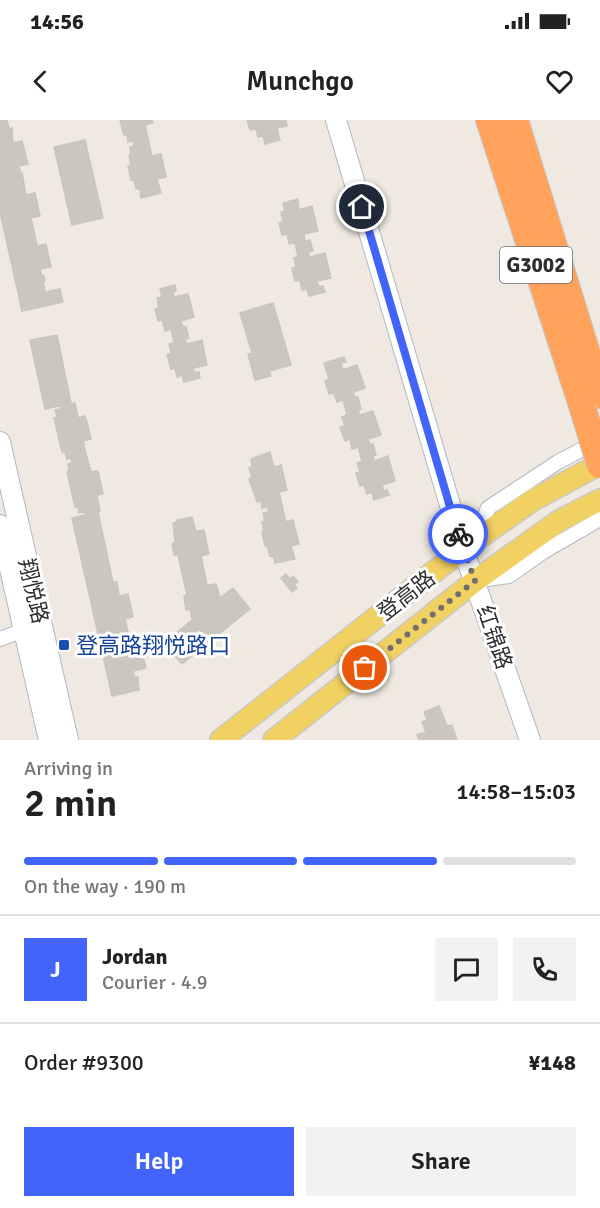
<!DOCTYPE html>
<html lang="en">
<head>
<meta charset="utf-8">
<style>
	body { margin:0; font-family:Signika,"Noto Sans SC",sans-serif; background:#f2f2f2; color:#222; height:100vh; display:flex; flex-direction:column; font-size:22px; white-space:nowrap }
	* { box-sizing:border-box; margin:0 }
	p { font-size:20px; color:#767676 }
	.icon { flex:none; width:33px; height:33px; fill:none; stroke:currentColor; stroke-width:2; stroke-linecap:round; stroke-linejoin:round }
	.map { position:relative; height:620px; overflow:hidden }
	.side { display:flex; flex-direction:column; background:#fff; flex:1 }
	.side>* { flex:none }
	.pin { position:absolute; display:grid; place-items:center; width:51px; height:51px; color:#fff; margin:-26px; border:3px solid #fff; border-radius:50%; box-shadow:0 2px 6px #0007 }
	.courier { position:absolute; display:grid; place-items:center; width:60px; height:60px; margin:-30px; border:4px solid #4264fb; border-radius:50%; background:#fff; color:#222; box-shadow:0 2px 8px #0007 }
	.headline em { font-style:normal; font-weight:600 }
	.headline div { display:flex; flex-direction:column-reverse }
	.headline { display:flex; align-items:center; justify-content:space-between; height:102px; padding:0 24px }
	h1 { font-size:39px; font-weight:600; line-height:45px }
	.bar { display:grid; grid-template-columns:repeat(4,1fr); gap:9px 6px; align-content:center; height:72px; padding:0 24px }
	.bar i { height:8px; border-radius:4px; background:#e0e0e0 }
	.bar .current { background:#4264fb }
	.bar p { grid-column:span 4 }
	.line { display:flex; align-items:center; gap:15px; padding:0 24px; border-top:2px solid #e0e0e0 }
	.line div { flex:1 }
	.round { display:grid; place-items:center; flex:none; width:63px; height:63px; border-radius:0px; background:#f2f2f2 }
	.action { display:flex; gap:12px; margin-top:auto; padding:12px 24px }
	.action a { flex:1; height:69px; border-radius:0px; background:#4264fb; color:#fff; font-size:24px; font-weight:600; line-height:69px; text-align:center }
	.action a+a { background:#f2f2f2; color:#222 }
	.status { display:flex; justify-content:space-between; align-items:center; height:42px; padding:0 30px; background:#fff; direction:ltr }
	.status svg { height:16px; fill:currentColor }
	header { display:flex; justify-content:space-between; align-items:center; height:78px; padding:0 24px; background:#fff; font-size:27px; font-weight:600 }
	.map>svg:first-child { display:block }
	.building { fill:#cbc7bf; stroke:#cbc5ba; stroke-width:1.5 }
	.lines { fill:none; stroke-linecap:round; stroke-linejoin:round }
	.street-casing { stroke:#b4b7c1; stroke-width:16 }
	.secondary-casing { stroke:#b4b7c1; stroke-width:22 }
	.primary-casing { stroke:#c9c9c9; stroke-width:24 }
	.highway-casing { stroke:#c9c9c9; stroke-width:28 }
	.street { stroke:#fff; stroke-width:14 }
	.secondary { stroke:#fff; stroke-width:20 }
	.primary { stroke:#f2d163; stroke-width:21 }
	.highway { stroke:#ffa35c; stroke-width:26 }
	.highway-bridge-casing { stroke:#c9c9c9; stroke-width:28; stroke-linecap:butt }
	.highway-bridge { stroke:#ffa35c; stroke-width:26 }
	.done { stroke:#726f6d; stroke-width:6; stroke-dasharray:0 10.8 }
	.route { stroke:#4264fb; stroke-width:8 }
	.transit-dot { fill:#1a4fb4; stroke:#fff; stroke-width:2 }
	.labels { text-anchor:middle; stroke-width:6; stroke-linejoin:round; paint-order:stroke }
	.shield { fill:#fff; stroke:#6d6d6d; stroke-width:1.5 }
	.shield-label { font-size:21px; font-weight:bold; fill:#2e2e2e }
	.street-label { font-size:22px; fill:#2e2e2e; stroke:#fff }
	.transit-label { font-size:22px; fill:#164399; stroke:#fff; text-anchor:start }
</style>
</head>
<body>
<div class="status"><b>14:56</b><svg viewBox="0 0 49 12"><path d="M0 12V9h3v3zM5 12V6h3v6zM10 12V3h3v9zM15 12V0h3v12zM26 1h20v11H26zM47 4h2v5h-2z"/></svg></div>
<header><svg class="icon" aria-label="back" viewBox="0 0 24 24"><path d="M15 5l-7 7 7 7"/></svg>Munchgo<svg class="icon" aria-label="heart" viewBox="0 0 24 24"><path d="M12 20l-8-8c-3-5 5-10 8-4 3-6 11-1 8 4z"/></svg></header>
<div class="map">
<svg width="600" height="620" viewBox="0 0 600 620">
	<rect width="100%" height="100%" fill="#efe9e1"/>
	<path class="building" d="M0,0H7L9,9L12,8L13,23L22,21L28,44L19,46L21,54L22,53L26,75L35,73L40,96L31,98L37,126L46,124L51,147L40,149L42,156H44L45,161L43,162L45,171L19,177L0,92Z
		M120,0H152L153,3L145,5L152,36L161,34L166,57L157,59L161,73L141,78L140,69H136L134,59L131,60L128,46L131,45L129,35H131L130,27L134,26L133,21L128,22L127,15H124Z
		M247,0H286L287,6L277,8L280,20L265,24L263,16L258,17L256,9L250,10Z
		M85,20L103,98L72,105L54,27Z
		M298,79L299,90L312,86L318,111L304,114L305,121L310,120L313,131L308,132L310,137L325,133L331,158L317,161L319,167L323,166L325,172L309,176L307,169L302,170L300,160L295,161L292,148L296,147L294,138L298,137L295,123L289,124L287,114L282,115L279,103L283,102L281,92L285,91L283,83Z
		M175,165L176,171L173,172L174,177L188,174L194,197L181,201L183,207H186L189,218L185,219L187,224L202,220L207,245L193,248L195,253L199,252L200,258L184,262L182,255L177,257L175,248L171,249L167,235L171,233L169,224L174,223L171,209L165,211L162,200L158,201L155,189L159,188L157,178L162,177L160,169Z
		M60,169L63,182L22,191L19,178Z
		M273,183L291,245L269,251L271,256L255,260L248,234L252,233L240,193Z
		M57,215L71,283L45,289L30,220Z
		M344,237L346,242L341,243L343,250L357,245L365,268L353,272L355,277H358L361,289L358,290L360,295L373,291L381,315L368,319L370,324H373L376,335L373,336L374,341L388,336L395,361L382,365L384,371L387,370L389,375L374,380L372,372L367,374L364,365L360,366L356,353L360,352L357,343L362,341L358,327L352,329L350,319L345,321L340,307L345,306L342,297L347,295L343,280L337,282L334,273L329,274L325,261L329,259L324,243Z
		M75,283L78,298L85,296L87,302L91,319L83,321L85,330L91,352L98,351L103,374L97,375L100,391L85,395V392L79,393L78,386L75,387L67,352L69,351L68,344L72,343L71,338L67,339L65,332H62L54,298L57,297L55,290L60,289V286Z
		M270,332L274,347L281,345L287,370L279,372L286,402L293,400L299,424L291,426L295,439L275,443L273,435L270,436L267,425L265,426L262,412H264L262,402L265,401L263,393L269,392L267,387L262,388L261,381L257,382L249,359L252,358L249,348L252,347L251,339Z
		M98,392L113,462H117L119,476L128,474L133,497L125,499L131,526L140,524L146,548L133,551L135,558L138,557L139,570L112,576L72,398Z
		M192,397L196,411L204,410L209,434L201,436L207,465L216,464L220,478L233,468L250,489L182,544L164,523L192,500L190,489L186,490L184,476L187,475L178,435H174L172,424L175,422L173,403L177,402V400Z
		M286,454L290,459L293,456L298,462L294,464L297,468L292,472L281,458Z
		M439,586L447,606L452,605L457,620H419L417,615L426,612L422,602L427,600L424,592Z"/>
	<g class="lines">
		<g class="street-casing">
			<path id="street" d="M475,420L488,388L558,342L598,321
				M480,460L509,456L543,432L600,399
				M0,519L24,510"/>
		</g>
		<g class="secondary-casing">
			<path id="secondary" d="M336,0L463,429L530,620
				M0,322L68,620
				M0,405L49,620"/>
		</g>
		<g class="primary-casing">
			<path id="primary" d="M221,620L463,429L533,380L600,344
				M274,620L475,461L559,401L600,380"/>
		</g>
		<g class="highway-casing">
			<path id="highway" d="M489,0L583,289
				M515,0L600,275"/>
		</g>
		<use href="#street" class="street"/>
		<use href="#secondary" class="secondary"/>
		<use href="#primary" class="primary"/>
		<use href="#highway" class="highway"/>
		<g class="highway-bridge-casing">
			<path id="highway-bridge" d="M583,289L600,345"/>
		</g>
		<use href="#highway-bridge" class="highway-bridge"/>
	</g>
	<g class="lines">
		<path class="done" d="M365,548L475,461L458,414"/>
		<path class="route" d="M362,87L458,414"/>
	</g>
	<rect class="transit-dot" x="58" y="519" width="12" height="12" rx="3"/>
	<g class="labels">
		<rect class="shield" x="500" y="127" width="72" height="36" rx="4.5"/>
		<g class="shield-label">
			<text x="536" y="152">G3002</text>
		</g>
		<g class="street-label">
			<text transform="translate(34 471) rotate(77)" y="8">翔悦路</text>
			<text transform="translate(406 475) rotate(-38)" y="8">登高路</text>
			<text transform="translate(495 517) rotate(71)" y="8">红锦路</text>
		</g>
		<g class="transit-label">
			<text x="76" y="533">登高路翔悦路口</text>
		</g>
	</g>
</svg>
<div class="pin" style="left:365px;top:548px;background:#ea580c"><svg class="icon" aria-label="bag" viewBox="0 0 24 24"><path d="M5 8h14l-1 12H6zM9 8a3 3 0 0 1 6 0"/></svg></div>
<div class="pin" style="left:362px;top:87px;background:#1f2937"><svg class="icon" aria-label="home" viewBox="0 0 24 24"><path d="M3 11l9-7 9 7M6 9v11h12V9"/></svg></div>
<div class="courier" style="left:458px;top:414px"><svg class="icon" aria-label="bike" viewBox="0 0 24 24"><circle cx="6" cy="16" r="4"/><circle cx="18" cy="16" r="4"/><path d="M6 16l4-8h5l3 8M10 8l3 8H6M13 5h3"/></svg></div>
</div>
<section class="side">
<div class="headline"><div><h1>2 min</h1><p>Arriving in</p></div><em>14:58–15:03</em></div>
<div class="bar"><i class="current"></i><i class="current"></i><i class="current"></i><i></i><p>On the way · 190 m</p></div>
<div class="line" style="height:108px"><b class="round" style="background:#4264fb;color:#fff">J</b><div><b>Jordan</b><p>Courier · 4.9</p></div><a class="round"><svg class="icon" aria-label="chat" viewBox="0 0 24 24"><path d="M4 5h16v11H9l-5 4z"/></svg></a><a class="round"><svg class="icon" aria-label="phone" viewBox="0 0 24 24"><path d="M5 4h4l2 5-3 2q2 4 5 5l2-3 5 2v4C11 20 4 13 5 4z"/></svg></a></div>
<div class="line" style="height:78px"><div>Order #9300</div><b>¥148</b></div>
<div class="action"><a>Help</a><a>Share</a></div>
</section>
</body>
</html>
